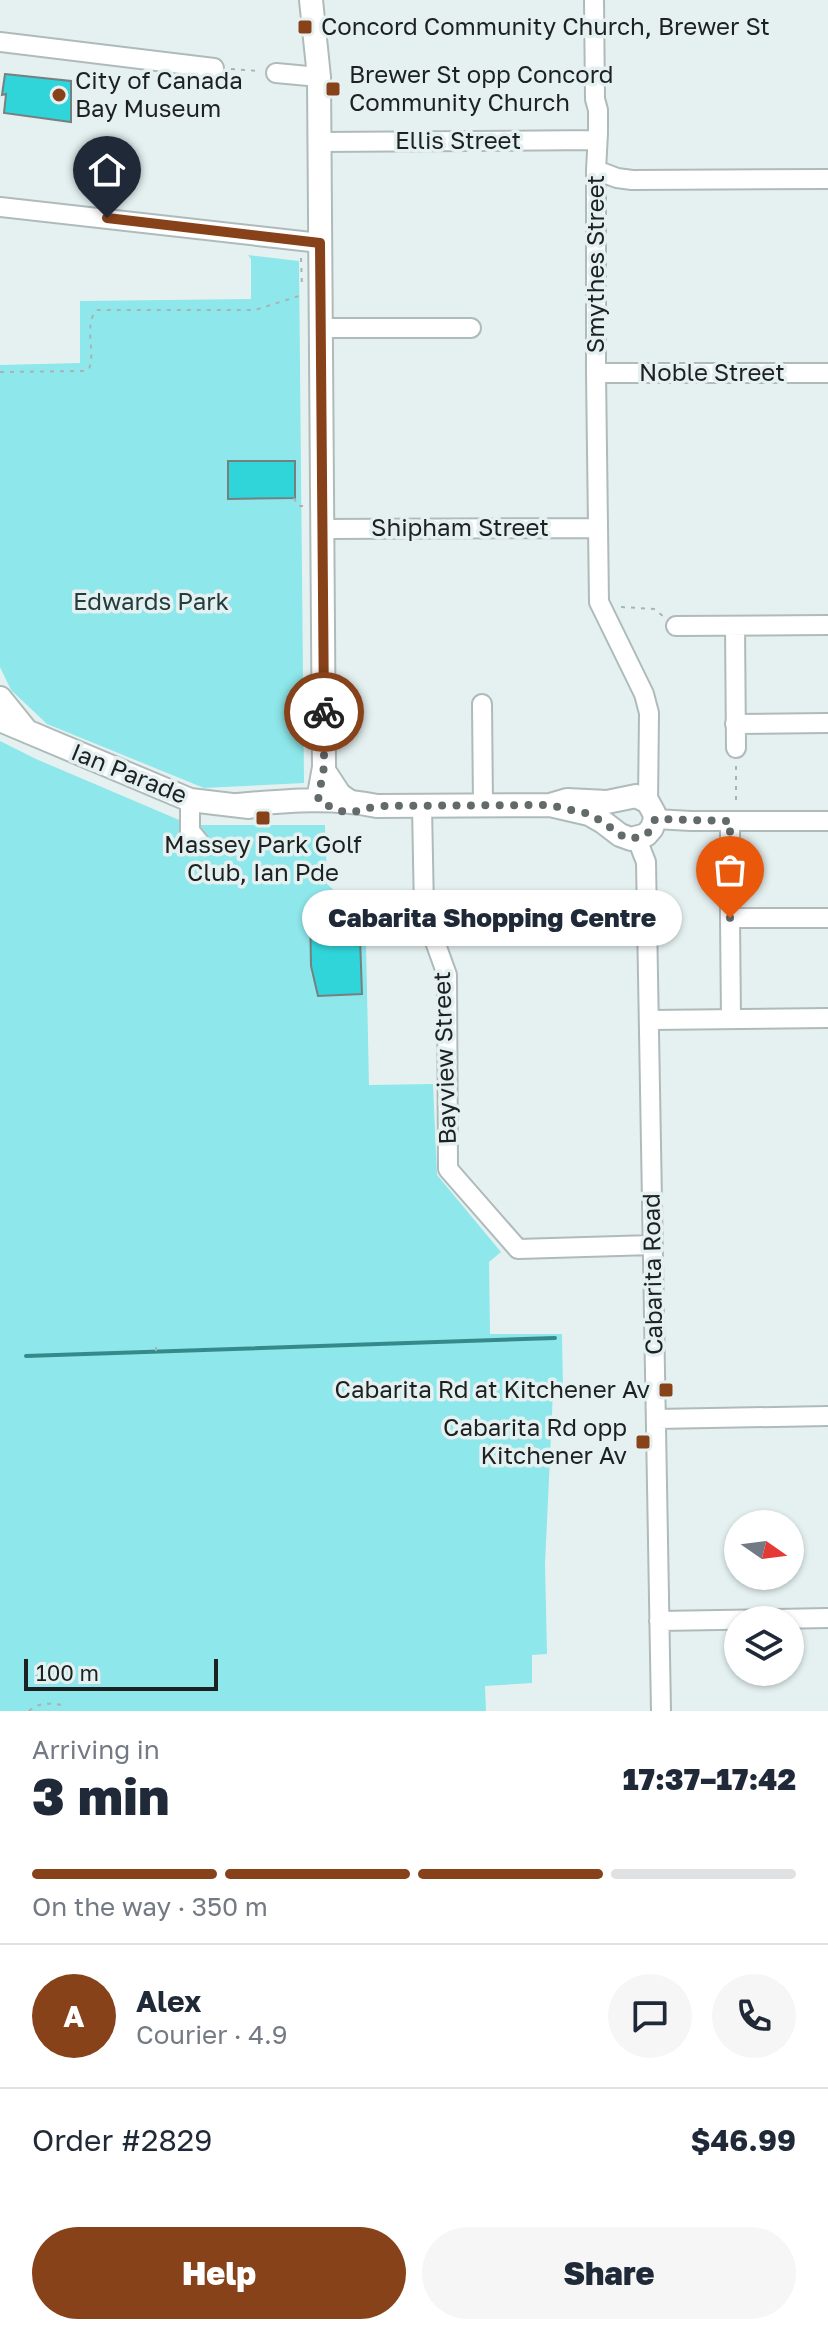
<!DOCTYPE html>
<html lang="en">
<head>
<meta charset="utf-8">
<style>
	body { margin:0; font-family:"Golos Text",sans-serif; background:#f6f6f7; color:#1f2937; height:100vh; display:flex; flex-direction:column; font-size:30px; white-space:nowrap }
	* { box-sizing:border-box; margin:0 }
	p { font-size:26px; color:#747a83 }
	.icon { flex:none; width:44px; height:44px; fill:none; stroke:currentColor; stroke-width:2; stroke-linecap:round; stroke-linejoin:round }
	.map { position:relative; height:1711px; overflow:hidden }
	.sheet { display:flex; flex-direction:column; background:#fff; flex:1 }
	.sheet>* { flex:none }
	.needle { width:52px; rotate:104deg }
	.buttons { position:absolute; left:724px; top:1510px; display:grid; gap:16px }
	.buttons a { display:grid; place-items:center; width:80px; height:80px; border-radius:50%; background:#fff; box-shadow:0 2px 6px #0004; font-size:40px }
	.scale { position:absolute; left:24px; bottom:20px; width:194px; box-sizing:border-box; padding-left:8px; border:4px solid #1d2121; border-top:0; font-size:22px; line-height:28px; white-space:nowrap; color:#1d2121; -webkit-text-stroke:6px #e5f1f1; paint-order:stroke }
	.pin { position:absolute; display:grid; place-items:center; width:68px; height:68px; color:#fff; margin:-82px -34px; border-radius:50% 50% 50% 0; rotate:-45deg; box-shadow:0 0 8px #0007 }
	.pin .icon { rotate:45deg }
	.courier { position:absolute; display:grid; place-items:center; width:80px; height:80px; margin:-40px; border:6px solid #874219; border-radius:50%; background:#fff; color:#222; box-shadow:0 2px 10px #0007 }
	.bubble { position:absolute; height:56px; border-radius:28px; background:#fff; box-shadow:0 2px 6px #0004; font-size:26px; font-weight:800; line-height:56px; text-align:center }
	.head em { font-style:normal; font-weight:800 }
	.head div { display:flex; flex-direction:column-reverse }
	.head { display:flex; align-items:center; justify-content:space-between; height:136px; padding:0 32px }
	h1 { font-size:52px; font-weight:800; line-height:60px }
	.bar { display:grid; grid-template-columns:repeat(4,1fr); gap:12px 8px; align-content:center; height:96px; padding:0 32px }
	.bar i { height:10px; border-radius:6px; background:#e0e1e3 }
	.bar .active { background:#874219 }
	.bar p { grid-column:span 4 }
	.line { display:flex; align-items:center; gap:20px; padding:0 32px; border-top:2px solid #e0e1e3 }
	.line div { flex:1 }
	.round { display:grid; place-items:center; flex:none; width:84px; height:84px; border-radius:42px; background:#f6f6f7 }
	.button { display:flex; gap:16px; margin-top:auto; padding:16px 32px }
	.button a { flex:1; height:92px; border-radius:48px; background:#874219; color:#fff; font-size:32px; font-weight:800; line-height:92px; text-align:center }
	.button a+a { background:#f6f6f7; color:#1f2937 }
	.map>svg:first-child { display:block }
	.green { fill:#8ee7ea }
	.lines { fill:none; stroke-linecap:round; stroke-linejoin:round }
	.stream { stroke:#36898b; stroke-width:4 }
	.building { fill:#30d5da; stroke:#768081; stroke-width:2 }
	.minor-casing { stroke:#afbbbb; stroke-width:22 }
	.major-casing { stroke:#afbbbb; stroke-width:26 }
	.path { stroke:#a9b3b3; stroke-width:2; stroke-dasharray:4 6; stroke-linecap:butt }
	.minor { stroke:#fff; stroke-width:18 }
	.major { stroke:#fff; stroke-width:22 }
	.done { stroke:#636a6a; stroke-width:8; stroke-dasharray:0 14.4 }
	.route { stroke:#874219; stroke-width:10 }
	.poi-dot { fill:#874219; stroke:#e5f1f1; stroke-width:3 }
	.labels { text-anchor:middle; stroke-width:7; stroke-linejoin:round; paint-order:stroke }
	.poi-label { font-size:24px; fill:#1d2121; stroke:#e5f1f1; text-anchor:start }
	.street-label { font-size:24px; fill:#1d2121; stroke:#e5f1f1 }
	.park-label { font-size:24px; fill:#233c3d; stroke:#e5f1f1 }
</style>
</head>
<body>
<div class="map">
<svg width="828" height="1711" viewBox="0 0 828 1711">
	<rect width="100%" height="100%" fill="#e5f1f1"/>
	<path class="green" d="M248,255L299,261L304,783L204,788L47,724L11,690L0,667V365L80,363V301L251,299V259Z
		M0,741L36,759L191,825H325L327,884L341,897L365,896L369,1085L433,1084L437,1175L501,1252L489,1262L490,1334H562L563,1389L553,1392L545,1564L547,1654L532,1655V1683L485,1686L486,1711H0Z"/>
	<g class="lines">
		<path class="stream" d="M26,1356L555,1338"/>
	</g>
	<path class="building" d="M5,74L71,81V122L4,113L6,94L2,95Z
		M228,461H295V498L228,499Z
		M310,910H359L362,994L318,996L311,966Z"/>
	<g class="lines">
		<g class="minor-casing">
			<path id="minor" d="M594,0L595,99L598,110V133L596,170V373L599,602L644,694L649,713L648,802
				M0,42L214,68
				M276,73L319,77
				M319,142L597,140
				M596,170L617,178L632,180L828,179
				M0,207L320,243
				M321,328H471
				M596,373H828
				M323,529L598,528
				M676,626L828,625
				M735,626L736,748
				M482,704L483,805
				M735,724L828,723
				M324,767L341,793L351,800
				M190,800V831L199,842
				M422,806L424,911L447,975L448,1169L518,1249L652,1245
				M655,819L691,821H828
				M730,821V918
				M637,839L646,862L661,1711
				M731,1019L730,918H828
				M650,1020L828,1018
				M656,1419L828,1416
				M659,1621L828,1618"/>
		</g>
		<g class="major-casing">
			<path id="major" d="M311,0L319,77L324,767L318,800
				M0,698L25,729
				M0,720L190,800L249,807
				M237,805C284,801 331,796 377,806L550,805L589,814L603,822L620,835L631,839L646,835L652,828L655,819L654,813L648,802L636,796L607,802L567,800L550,805"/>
		</g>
		<path class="path" d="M231,69L260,71
			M301,258L302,287
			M0,372L83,371L89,369C96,351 83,324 97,310H255L302,295
			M294,498L298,506H305
			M621,607L654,609L664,617
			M736,766V803
			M156,1347V1356
			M29,1711C39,1702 49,1703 62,1705"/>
		<use href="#minor" class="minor"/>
		<use href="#major" class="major"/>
	</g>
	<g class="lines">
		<path class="done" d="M324,712V767L318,800C346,816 347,814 377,806L550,805L589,814L603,822L620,835L631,839L646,835L652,828L655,819L730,821V918"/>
		<path class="route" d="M107,218L320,243L324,712"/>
	</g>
	<g class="poi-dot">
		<rect x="297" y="19" width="16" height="16" rx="4"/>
		<rect x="325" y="81" width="16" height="16" rx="4"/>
		<circle cx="59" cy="95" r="8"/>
		<rect x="255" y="810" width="16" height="16" rx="4"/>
		<rect x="658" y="1382" width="16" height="16" rx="4"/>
		<rect x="635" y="1434" width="16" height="16" rx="4"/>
	</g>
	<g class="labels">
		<g class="poi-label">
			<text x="321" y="35">Concord Community Church, Brewer St</text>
			<text x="349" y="83">Brewer St opp Concord<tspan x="349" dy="28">Community Church</tspan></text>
			<text x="75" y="89">City of Canada<tspan x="75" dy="28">Bay Museum</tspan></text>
			<text x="263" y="853" text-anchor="middle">Massey Park Golf<tspan x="263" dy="28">Club, Ian Pde</tspan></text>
			<text x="650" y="1398" text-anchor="end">Cabarita Rd at Kitchener Av</text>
			<text x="627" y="1436" text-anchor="end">Cabarita Rd opp<tspan x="627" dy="28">Kitchener Av</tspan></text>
		</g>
		<g class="street-label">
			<text x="458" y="149">Ellis Street</text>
			<text transform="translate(596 264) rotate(-90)" y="8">Smythes Street</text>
			<text x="712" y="381">Noble Street</text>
			<text x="460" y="536">Shipham Street</text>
			<text transform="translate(129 774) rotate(22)" y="8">Ian Parade</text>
			<text transform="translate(445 1058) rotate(-92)" y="8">Bayview Street</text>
			<text transform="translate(653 1274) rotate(-91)" y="8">Cabarita Road</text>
		</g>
		<g class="park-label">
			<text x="151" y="610">Edwards Park</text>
		</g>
	</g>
</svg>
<div class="buttons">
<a><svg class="needle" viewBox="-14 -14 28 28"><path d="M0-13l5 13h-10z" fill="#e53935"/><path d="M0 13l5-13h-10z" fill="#747a83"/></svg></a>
<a><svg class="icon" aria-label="layers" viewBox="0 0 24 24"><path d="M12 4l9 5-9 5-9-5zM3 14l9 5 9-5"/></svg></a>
</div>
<div class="scale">100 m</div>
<div class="pin" style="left:730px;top:918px;background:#ea580c"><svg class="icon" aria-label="bag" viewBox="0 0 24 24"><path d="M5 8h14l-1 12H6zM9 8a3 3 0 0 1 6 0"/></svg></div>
<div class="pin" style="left:107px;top:218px;background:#1f2937"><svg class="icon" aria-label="home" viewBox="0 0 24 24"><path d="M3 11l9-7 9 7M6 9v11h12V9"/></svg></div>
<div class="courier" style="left:324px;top:712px"><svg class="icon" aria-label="bike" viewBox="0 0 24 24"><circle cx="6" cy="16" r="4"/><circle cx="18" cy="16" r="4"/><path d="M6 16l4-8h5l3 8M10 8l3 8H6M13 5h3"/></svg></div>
<div class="bubble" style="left:302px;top:890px;width:380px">Cabarita Shopping Centre</div>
</div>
<section class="sheet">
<div class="head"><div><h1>3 min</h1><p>Arriving in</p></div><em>17:37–17:42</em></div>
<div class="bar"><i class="active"></i><i class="active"></i><i class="active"></i><i></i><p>On the way · 350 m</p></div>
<div class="line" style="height:144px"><b class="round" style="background:#874219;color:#fff">A</b><div><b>Alex</b><p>Courier · 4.9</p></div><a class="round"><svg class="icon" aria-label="chat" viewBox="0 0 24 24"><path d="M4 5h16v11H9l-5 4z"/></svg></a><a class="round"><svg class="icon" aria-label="phone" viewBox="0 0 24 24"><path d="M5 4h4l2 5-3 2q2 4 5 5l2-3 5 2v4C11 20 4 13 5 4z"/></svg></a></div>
<div class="line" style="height:104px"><div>Order #2829</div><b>$46.99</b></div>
<div class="button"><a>Help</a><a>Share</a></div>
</section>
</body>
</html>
